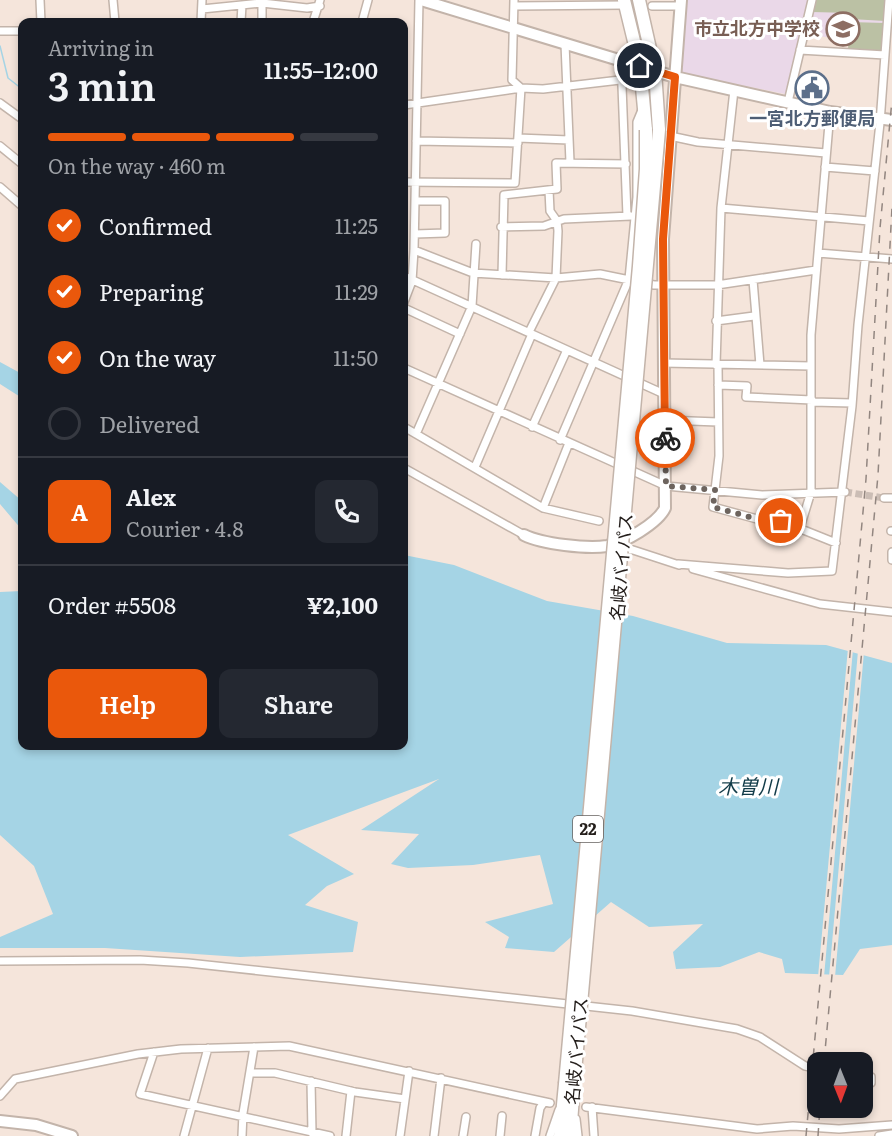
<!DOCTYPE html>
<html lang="en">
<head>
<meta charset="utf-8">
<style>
	body { margin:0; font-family:Literata,"Noto Sans JP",serif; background:#242831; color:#f1f3f6; height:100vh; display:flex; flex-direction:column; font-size:22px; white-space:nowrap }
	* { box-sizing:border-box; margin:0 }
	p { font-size:20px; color:#9ea1a6 }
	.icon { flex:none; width:33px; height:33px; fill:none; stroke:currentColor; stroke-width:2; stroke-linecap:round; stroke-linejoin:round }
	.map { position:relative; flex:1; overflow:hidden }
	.panel { position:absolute; left:18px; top:18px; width:390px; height:732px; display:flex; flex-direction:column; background:#171b24; border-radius:12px; box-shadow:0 3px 9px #0003 }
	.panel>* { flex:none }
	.needle { width:39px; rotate:179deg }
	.fabs { position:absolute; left:807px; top:1052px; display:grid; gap:12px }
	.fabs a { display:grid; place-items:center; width:66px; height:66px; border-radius:12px; background:#171b24; box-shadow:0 3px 9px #0003; font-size:30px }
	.pin { position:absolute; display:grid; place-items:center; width:51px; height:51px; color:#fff; margin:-26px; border:3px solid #fff; border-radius:50%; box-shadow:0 2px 6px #0007 }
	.courier { position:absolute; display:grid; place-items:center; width:60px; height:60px; margin:-30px; border:4px solid #ea580c; border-radius:50%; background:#fff; color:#222; box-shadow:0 2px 8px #0007 }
	.headline em { font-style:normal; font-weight:600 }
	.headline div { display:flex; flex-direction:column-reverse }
	.headline { display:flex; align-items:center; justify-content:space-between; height:102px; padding:0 30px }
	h1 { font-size:39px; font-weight:600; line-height:45px }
	.bar { display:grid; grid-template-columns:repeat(4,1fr); gap:9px 6px; align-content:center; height:72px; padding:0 30px }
	.bar i { height:8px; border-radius:4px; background:#363941 }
	.bar .current { background:#ea580c }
	.bar p { grid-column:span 4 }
	.line { display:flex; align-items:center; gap:15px; padding:0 30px; border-top:2px solid #363941 }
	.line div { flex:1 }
	.round { display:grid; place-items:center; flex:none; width:63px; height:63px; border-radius:12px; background:#242831 }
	ol { padding:0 30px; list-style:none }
	li { display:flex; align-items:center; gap:18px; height:66px }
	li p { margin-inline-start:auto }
	li .icon { padding:6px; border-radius:50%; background:#ea580c; color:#fff; stroke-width:4 }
	li:last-child { color:#9ea1a6 }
	li i { width:33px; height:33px; border:3px solid #363941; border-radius:50% }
	.cta { display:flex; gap:12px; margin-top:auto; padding:12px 30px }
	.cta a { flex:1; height:69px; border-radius:12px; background:#ea580c; color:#fff; font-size:24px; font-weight:600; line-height:69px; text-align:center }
	.cta a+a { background:#242831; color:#f1f3f6 }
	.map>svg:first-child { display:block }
	.education { fill:#ead8e8 }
	.green { fill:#bbc1a4 }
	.water { fill:#a5d4e5 }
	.pier { fill:#f5e5db }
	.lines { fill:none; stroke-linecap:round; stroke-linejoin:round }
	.stream { stroke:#a5d4e5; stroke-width:1.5 }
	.street-tunnel { stroke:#cbbdb5; stroke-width:7; stroke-dasharray:7 3.5; stroke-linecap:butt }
	.street-casing { stroke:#c3b4aa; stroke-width:10 }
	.secondary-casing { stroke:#c3b4aa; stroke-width:14 }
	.highway-casing { stroke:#c3b4aa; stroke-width:15 }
	.street { stroke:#fff; stroke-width:7 }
	.secondary { stroke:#fff; stroke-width:10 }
	.highway { stroke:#fff; stroke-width:12 }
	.rail { stroke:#928680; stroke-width:1.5; stroke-dasharray:8 8; stroke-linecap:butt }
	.highway-bridge-casing { stroke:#c3b4aa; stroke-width:15; stroke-linecap:butt }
	.highway-bridge { stroke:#fff; stroke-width:12 }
	.done { stroke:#6d645e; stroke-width:6; stroke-dasharray:0 10.8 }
	.route { stroke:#ea580c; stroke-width:8 }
	.labels { text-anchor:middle; stroke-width:6; stroke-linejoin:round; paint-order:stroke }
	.shield { fill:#fff; stroke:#66625f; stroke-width:1.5 }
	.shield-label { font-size:16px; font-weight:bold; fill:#241e1b }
	.education-label { font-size:18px; font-weight:bold; fill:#785e54; stroke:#fff; text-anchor:end }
	.service-label { font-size:18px; font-weight:bold; fill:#4e5e75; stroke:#fff }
	.street-label { font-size:18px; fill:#241e1b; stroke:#fff }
	.water-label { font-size:20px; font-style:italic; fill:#113b48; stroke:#fff }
</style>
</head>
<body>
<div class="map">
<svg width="892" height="1136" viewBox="0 0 892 1136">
	<rect width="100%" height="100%" fill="#f5e5db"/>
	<path class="education" d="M685,0H886L882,53L848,35L839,34L838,38L801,35L785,94L682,73L680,69Z"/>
	<path class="green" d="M814,0H886L885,21L851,19V13L812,12Z
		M849,22L885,23L882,53L848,51Z"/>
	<path class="water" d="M0,362L22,374V398L0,384Z
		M0,482L22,501V530L0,504Z
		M404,555L454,565L547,601L633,616L727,643L826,645L892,663V945L860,949L843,975L785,973L782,959L759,952L720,967L676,969L673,952L703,924L649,927L611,902L554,952L505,948L509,937L485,922L553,904L540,855L473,865L408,868L391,864L419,834L361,830L439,779L288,835L354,874L327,886L305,905L358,922L353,952L240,957L105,948H0V937L53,914L34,866L0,835V592L22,591V746H404Z"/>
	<path class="pier" d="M848,648L853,649L824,977H818Z
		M858,651L864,652L835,977H829Z"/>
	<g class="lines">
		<path class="stream" d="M0,46L8,78L22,89"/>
		<path class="street-tunnel" d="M845,492L884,498"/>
		<g class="street-casing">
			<path id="street" d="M40,0L41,22
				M113,0L115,22
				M514,6L625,5
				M652,6H680
				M202,9L262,3L307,8L320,6
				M201,22L202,0
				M241,22L242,5
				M262,22V3
				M313,22L320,0
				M362,22L368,0
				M0,31H22
				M565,44L570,162
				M800,50L885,55
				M621,60L627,216
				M788,102L812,0
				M0,103L22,119
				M404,105L521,88L543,89L620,80
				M670,136L698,142L826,153
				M518,138L569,140
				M416,141L518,143
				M0,146L22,164
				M825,167L875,171
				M404,182L515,183L521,88L512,80L514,0
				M0,187L22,206
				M721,208L869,221
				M501,227L544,226L564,219L631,216
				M415,234L445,233V201H415
				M414,250L473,273L556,278L600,274L654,285H717L816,270
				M818,253L892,259
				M502,275L504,195L557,189L556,163L626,164
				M404,276L664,394
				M753,280L760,365
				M404,302L412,281L414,250L419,0
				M404,308L460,334
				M716,321L754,316
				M529,332L556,278L558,231L557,221L550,211L549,190
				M663,363L811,366
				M716,365L721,208L734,90
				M718,365L719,456L713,507L757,519L781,521L836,543
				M404,368L666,486L762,495L845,492
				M718,385L747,386L746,397L812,400
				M812,402L852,403
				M664,420L718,422
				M404,427L543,508L599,521
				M532,427L566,352
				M416,434L472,306L476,244
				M560,440L629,279L637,197V122L642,110
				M475,467L532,334
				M404,468L524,535
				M884,498H892
				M543,508L569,443
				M800,528L811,492V335L830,112
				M891,531H892
				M621,549L633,550L679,565
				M892,552V560
				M678,564L788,573L832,571L852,406L858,325L880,123L889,0
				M693,569L820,604L892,612
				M0,961L140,960L188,963L632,1011L737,1029L760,1037L805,1066L818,1069
				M154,1052L140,1094L330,1136
				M252,1073H275L355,1092L405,1099
				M862,1076L871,1077V1083L862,1087
				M311,1081L312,1133
				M0,1096L15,1079L138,1054L181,1049L289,1046L550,1103
				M586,1107L757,1129L793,1126L839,1129L892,1125
				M592,1107L594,1136
				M576,1119L578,1136
				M184,1136L208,1048
				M242,1136L243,1113L254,1047
				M346,1136L351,1091
				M400,1136L409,1071
				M434,1136L441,1078
				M463,1136L466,1117
				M500,1136L502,1116
				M535,1136L540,1108L544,1102
				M550,1136L559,1110
				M879,1136L892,1134"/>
		</g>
		<g class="secondary-casing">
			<path id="secondary" d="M421,0L675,77L830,112L892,120
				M524,535C542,544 587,549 607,546C624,543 658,523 665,508L663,239L681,0
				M0,1121L36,1125L72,1136"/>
		</g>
		<g class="highway-casing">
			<path id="highway" d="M624,0L640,66L646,130
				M639,0L655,71L659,130
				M560,1136L565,1084
				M570,1136L574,1083"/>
		</g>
		<use href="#street" class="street"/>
		<use href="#secondary" class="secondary"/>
		<use href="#highway" class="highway"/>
		<path class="rail" d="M824,1062L878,475L892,207
			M806,1136L866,479L880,228L892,100
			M818,1136L820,1107"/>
		<g class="highway-bridge-casing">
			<path id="highway-bridge" d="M574,1083L659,130
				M565,1084L639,266L646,169V130"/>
		</g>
		<use href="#highway-bridge" class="highway-bridge"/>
	</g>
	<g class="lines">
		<path class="done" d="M665,438L666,486L715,490L713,507L757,519L781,521"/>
		<path class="route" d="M640,66L675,77L663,239L665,438"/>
	</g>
	<defs>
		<g id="school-ring" transform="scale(1.725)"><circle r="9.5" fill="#fff" stroke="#8d6e63" stroke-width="1.5"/><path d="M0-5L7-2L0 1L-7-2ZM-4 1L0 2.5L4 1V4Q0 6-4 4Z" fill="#8d6e63"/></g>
		<g id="civic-ring" transform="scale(1.725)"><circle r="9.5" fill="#fff" stroke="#5c6f8a" stroke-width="1.5"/><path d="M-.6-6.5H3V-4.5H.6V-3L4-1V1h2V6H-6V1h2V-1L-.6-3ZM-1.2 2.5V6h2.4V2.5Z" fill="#5c6f8a"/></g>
	</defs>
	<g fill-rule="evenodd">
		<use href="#school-ring" x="843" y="29"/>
		<use href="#civic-ring" x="812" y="88"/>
	</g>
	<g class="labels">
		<rect class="shield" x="573" y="816" width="30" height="26" rx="4.5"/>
		<g class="shield-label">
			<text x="588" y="835">22</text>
		</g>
		<g class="education-label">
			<text x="820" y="35">市立北方中学校</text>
		</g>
		<g class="service-label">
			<text x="812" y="125">一宮北方郵便局</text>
		</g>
		<g class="street-label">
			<text transform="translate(622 567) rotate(-85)" y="6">名岐バイパス</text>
			<text transform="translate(577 1051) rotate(-85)" y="6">名岐バイパス</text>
		</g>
		<g class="water-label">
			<text x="748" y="794">木曽川</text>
		</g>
	</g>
</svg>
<div class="fabs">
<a><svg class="needle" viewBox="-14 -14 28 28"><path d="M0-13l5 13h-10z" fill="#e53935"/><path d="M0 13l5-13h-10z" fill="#9ea1a6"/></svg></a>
</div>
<div class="pin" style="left:781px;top:521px;background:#ea580c"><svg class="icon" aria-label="bag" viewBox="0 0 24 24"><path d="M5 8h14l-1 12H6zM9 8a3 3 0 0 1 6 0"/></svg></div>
<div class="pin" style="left:640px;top:66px;background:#1f2937"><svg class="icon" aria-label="home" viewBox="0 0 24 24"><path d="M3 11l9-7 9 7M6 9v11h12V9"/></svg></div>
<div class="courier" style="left:665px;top:438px"><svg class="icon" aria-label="bike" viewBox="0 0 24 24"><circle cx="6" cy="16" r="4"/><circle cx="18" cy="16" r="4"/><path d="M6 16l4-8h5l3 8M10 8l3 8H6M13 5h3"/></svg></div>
<section class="panel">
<div class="headline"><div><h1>3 min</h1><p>Arriving in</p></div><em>11:55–12:00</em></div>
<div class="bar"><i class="current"></i><i class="current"></i><i class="current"></i><i></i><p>On the way · 460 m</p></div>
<ol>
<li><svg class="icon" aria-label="check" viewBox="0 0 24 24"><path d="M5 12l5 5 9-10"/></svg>Confirmed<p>11:25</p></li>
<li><svg class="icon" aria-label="check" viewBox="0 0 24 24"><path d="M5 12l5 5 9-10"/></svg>Preparing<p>11:29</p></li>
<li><svg class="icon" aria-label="check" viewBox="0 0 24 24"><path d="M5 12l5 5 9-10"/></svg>On the way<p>11:50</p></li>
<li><i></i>Delivered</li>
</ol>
<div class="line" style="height:108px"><b class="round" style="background:#ea580c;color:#fff">A</b><div><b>Alex</b><p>Courier · 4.8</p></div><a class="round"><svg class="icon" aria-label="phone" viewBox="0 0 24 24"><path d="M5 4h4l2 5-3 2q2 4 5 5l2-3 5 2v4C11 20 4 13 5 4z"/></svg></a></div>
<div class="line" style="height:78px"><div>Order #5508</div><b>¥2,100</b></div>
<div class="cta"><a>Help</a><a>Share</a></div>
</section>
</div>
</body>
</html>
